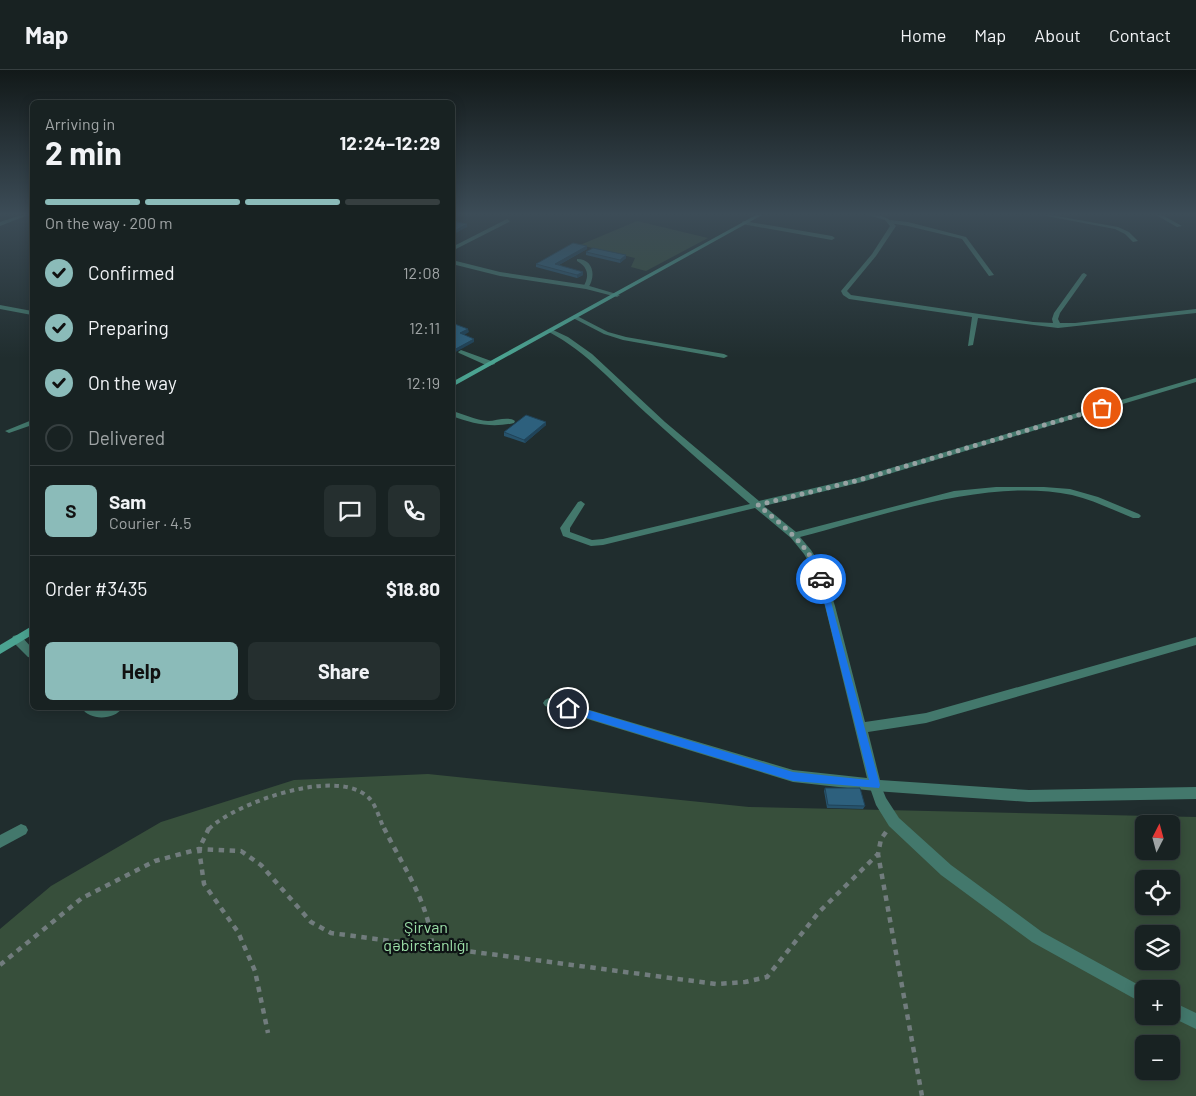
<!DOCTYPE html>
<html lang="en">
<head>
<meta charset="utf-8">
<style>
	body { margin:0; font-family:Barlow,sans-serif; background:#252f2f; color:#f1f3f6; height:100vh; display:flex; flex-direction:column; font-size:19px; white-space:nowrap }
	* { box-sizing:border-box; margin:0 }
	p { font-size:16px; color:#9fa4a5 }
	.icon { flex:none; width:28px; height:28px; fill:none; stroke:currentColor; stroke-width:2; stroke-linecap:round; stroke-linejoin:round }
	.map { position:relative; flex:1; overflow:hidden }
	.panel { position:absolute; left:30px; top:30px; width:425px; height:610px; display:flex; flex-direction:column; background:#182222; border-radius:8px; box-shadow:0 2px 12px #0003,0 0 0 1px #363f40 }
	.panel>* { flex:none }
	.needle { width:32px; rotate:6deg }
	.controls { position:absolute; left:1135px; top:745px; display:grid; gap:10px }
	.controls a { display:grid; place-items:center; width:45px; height:45px; border-radius:8px; background:#182222; box-shadow:0 2px 12px #0003,0 0 0 1px #363f40; font-size:25px }
	.pin { position:absolute; display:grid; place-items:center; width:42px; height:42px; color:#fff; margin:-21px; border:2px solid #fff; border-radius:50%; box-shadow:0 1px 5px #0007 }
	.courier { position:absolute; display:grid; place-items:center; width:50px; height:50px; margin:-25px; border:4px solid #1a73e8; border-radius:50%; background:#fff; color:#222; box-shadow:0 1px 6px #0007 }
	.summary em { font-style:normal; font-weight:700 }
	.summary div { display:flex; flex-direction:column-reverse }
	.summary { display:flex; align-items:center; justify-content:space-between; height:85px; padding:0 15px }
	h1 { font-size:32px; font-weight:700; line-height:38px }
	.bar { display:grid; grid-template-columns:repeat(4,1fr); gap:8px 5px; align-content:center; height:60px; padding:0 15px }
	.bar i { height:6px; border-radius:4px; background:#363f40 }
	.bar .active { background:#8bbbb9 }
	.bar p { grid-column:span 4 }
	.line { display:flex; align-items:center; gap:12px; padding:0 15px; border-top:1px solid #363f40 }
	.line div { flex:1 }
	.round { display:grid; place-items:center; flex:none; width:52px; height:52px; border-radius:8px; background:#252f2f }
	ol { padding:0 15px; list-style:none }
	li { display:flex; align-items:center; gap:15px; height:55px }
	li p { margin-inline-start:auto }
	li .icon { padding:5px; border-radius:50%; background:#8bbbb9; color:#111; stroke-width:4 }
	li:last-child { color:#9fa4a5 }
	li i { width:28px; height:28px; border:2px solid #363f40; border-radius:50% }
	.button { display:flex; gap:10px; margin-top:auto; padding:10px 15px }
	.button a { flex:1; height:58px; border-radius:8px; background:#8bbbb9; color:#111; font-size:20px; font-weight:700; line-height:58px; text-align:center }
	.button a+a { background:#252f2f; color:#f1f3f6 }
	header { display:flex; align-items:center; gap:30px; box-sizing:border-box; height:70px; padding:0 25px; background:#182222; border-bottom:1px solid #363f40 }
	header strong { font-size:24px }
	nav { display:flex; gap:28px; margin-inline-start:auto; font-size:18px }
	.map>svg:first-child { display:block }
	.green { fill:#374f3b; fill-rule:evenodd }
	.lines { fill:none; stroke-linecap:round; stroke-linejoin:round }
	.path-far1 { stroke:#717c7d; stroke-width:4; stroke-dasharray:4.5 4.5; stroke-linecap:butt }
	.path { stroke:#717c7d; stroke-width:4.5; stroke-dasharray:5.5 5.5; stroke-linecap:butt }
	.lane { fill:#43786c; fill-rule:evenodd }
	.street { fill:#43786c; fill-rule:evenodd }
	.secondary { fill:#4ba391; fill-rule:evenodd }
	.wall { fill:#27536c }
	.shaded-wall { fill:#204358 }
	.building { fill:#2d607d; stroke:#204358 }
	.route { fill:#1a73e8 }
	.done { stroke:#98a2a3; stroke-width:5; stroke-dasharray:0 9 }
	.labels { text-anchor:middle; stroke-width:4.5; stroke-linejoin:round; paint-order:stroke }
	.near-park-label { font-size:16px; fill:#9bdea7; stroke:#0e1415 }
</style>
</head>
<body>
<header>
<strong>Map</strong>
<nav><a>Home</a><a>Map</a><a>About</a><a>Contact</a></nav>
</header>
<div class="map">
<svg width="1196" height="1026" viewBox="0 0 1196 1026">
	<rect width="100%" height="100%" fill="#202d2e"/>
	<path class="green" d="M637,151L708,168L646,201L631,197L635,188L580,175Z
		M428,704L749,737L1196,747V1026H0V859L51,816L161,752L294,710ZM1144,754H1171V781H1144ZM1144,809H1171V836H1144ZM1144,864H1171V891H1144ZM1144,919H1171V946H1144ZM1144,974H1171V1001H1144Z"/>
	<g class="lines">
		<path class="path-far1" d="M209,759C235,733 338,696 369,728C376,735 380,750 384,759"/>
		<path class="path" d="M209,758L199,779L204,814L238,862L255,901L268,963
			M384,758C402,795 430,834 432,876
			M886,762L881,769L878,784L922,1026
			M0,895L82,828L155,791L199,779L241,781L261,795L311,852L331,863L716,914L745,912L767,907L819,842L878,784"/>
		<path class="lane" d="M507,149L510,151L509,152L452,181V177Z
			M891,150L908,152L966,167L994,205L989,206L962,169L908,156L889,153L888,152Z
			M744,151L832,166L835,168L832,170L742,154V152Z
			M577,189C594,189 596,207 588,218L583,217C590,206 588,197 577,191Z
			M461,280L494,292L495,294L488,296L459,283L458,282Z
			M452,341C464,344 475,350 488,351C496,351 508,346 515,351L514,353C492,358 473,354 452,346Z
			M875,709L879,711L886,728L899,748L951,795L1042,862L1146,919H1144V934L1032,872L941,805L889,756L876,735L869,715L871,711Z
			M21,754L26,756L28,760L26,764L0,778V765Z
			M1171,931L1196,943V959L1169,946H1171Z"/>
		<path class="street" d="M21,145H28L0,156V152Z
			M868,145C880,144 888,147 896,156L876,186L847,221L851,225L1033,252L1053,253L1052,249L1054,243L1082,204L1084,203L1087,205L1060,243L1058,249L1060,253H1075L1196,239V243L1058,258L978,248L973,275L968,276L972,247L849,229L843,225L841,221L872,184L890,156L885,150Z
			M1041,145H1051L1118,157L1129,162L1138,171L1133,172L1125,164L1115,159Z
			M1156,145H1162L1182,156L1177,157Z
			M452,190L500,202L586,215L620,225L617,227L586,219L500,206L452,194Z
			M0,235L32,241V245L0,239Z
			M573,246H577L608,262L626,267L724,284L728,286L724,288L623,270L604,264L573,248Z
			M549,260H553L568,267L592,284L665,352L759,431L857,408L1196,308V312L862,412L764,436L796,462L954,421L996,417H1044L1070,419L1098,427L1139,444L1141,446L1139,448H1133C1113,440 1093,430 1072,425C987,407 883,446 800,467L811,480L823,499L835,536L865,652L926,643L1196,567V575L926,653L868,662L880,710L1029,720L1196,717V729L1029,732L875,721L793,712L545,636L543,633L545,630L549,628L793,700L867,708L825,536L813,499L804,484L791,468L755,438L603,475L591,476L563,466L560,458L578,432L581,431L585,434L570,458V462L592,470L603,469L750,434C715,404 680,374 646,343C614,314 587,282 549,262Z
			M32,350V355L9,363L5,361Z
			M17,565L21,566L32,578V588L28,587L13,572L12,569L13,566Z
			M82,638H122C115,650 89,651 82,638Z"/>
		<path class="secondary" d="M756,145H762L452,317V312Z
			M32,556V565L0,584V575Z"/>
	</g>
	<path class="wall" d="M587,176V179L559,195L583,205L577,208L536,197V194Z
		M586,182L626,185V188L620,193L586,185Z
		M546,352V355L525,373L504,366V362Z
		M825,718L865,736L863,739L827,738L824,721Z"/>
	<path class="shaded-wall" d="M467,154V157L454,164L453,162Z
		M587,176V179L555,197V194Z
		M626,185V188L620,193V190Z
		M583,202V205L577,208V205Z
		M468,259L469,262L461,267L460,263Z
		M474,269V272L452,284V281Z
		M546,352V355L525,373L524,370Z"/>
	<path class="building" d="M452,151H453L467,154L453,162L452,161Z
		M573,173L587,176L555,194L583,202L577,205L536,194Z
		M593,178L626,185L620,190L586,182Z
		M452,253L468,259L460,263L474,269L452,281Z
		M526,345L546,352L524,370L504,362Z
		M825,718H860L865,736L828,735Z"/>
	<linearGradient id="sky" x2="0" y2="1"><stop stop-color="#121919"/><stop offset="0.5" stop-color="#3c4c57"/><stop offset="1" stop-color="#3c4c57" stop-opacity="0"/></linearGradient>
	<rect width="1196" height="288" fill="url(#sky)"/>
	<path class="route" d="M818,507L825,509L880,715L879,718L793,711L564,641V635L568,634L793,702L869,710Z"/>
	<g class="lines">
		<path class="done" d="M821,509C811,476 783,456 758,435L859,410L1102,338"/>
	</g>
	<g class="labels">
		<g class="near-park-label">
			<text x="426" y="863">Şirvan<tspan x="426" dy="18">qəbirstanlığı</tspan></text>
		</g>
	</g>
</svg>
<div class="controls">
<a><svg class="needle" viewBox="-14 -14 28 28"><path d="M0-13l5 13h-10z" fill="#e53935"/><path d="M0 13l5-13h-10z" fill="#9fa4a5"/></svg></a>
<a><svg class="icon" aria-label="locate" viewBox="0 0 24 24"><circle cx="12" cy="12" r="6"/><path d="M12 2v4M12 18v4M2 12h4M18 12h4"/></svg></a>
<a><svg class="icon" aria-label="layers" viewBox="0 0 24 24"><path d="M12 4l9 5-9 5-9-5zM3 14l9 5 9-5"/></svg></a>
<a>+</a>
<a>−</a>
</div>
<div class="pin" style="left:1102px;top:338px;background:#ea580c"><svg class="icon" aria-label="bag" viewBox="0 0 24 24"><path d="M5 8h14l-1 12H6zM9 8a3 3 0 0 1 6 0"/></svg></div>
<div class="pin" style="left:568px;top:638px;background:#1f2937"><svg class="icon" aria-label="home" viewBox="0 0 24 24"><path d="M3 11l9-7 9 7M6 9v11h12V9"/></svg></div>
<div class="courier" style="left:821px;top:509px"><svg class="icon" aria-label="car" viewBox="0 0 24 24"><path d="M5 17H2v-5l4-1 3-4h7l3 4 3 1v5h-3M9 17h6M6 11h13"/><circle cx="7" cy="17" r="2"/><circle cx="17" cy="17" r="2"/></svg></div>
<section class="panel">
<div class="summary"><div><h1>2 min</h1><p>Arriving in</p></div><em>12:24–12:29</em></div>
<div class="bar"><i class="active"></i><i class="active"></i><i class="active"></i><i></i><p>On the way · 200 m</p></div>
<ol>
<li><svg class="icon" aria-label="check" viewBox="0 0 24 24"><path d="M5 12l5 5 9-10"/></svg>Confirmed<p>12:08</p></li>
<li><svg class="icon" aria-label="check" viewBox="0 0 24 24"><path d="M5 12l5 5 9-10"/></svg>Preparing<p>12:11</p></li>
<li><svg class="icon" aria-label="check" viewBox="0 0 24 24"><path d="M5 12l5 5 9-10"/></svg>On the way<p>12:19</p></li>
<li><i></i>Delivered</li>
</ol>
<div class="line" style="height:90px"><b class="round" style="background:#8bbbb9;color:#111">S</b><div><b>Sam</b><p>Courier · 4.5</p></div><a class="round"><svg class="icon" aria-label="chat" viewBox="0 0 24 24"><path d="M4 5h16v11H9l-5 4z"/></svg></a><a class="round"><svg class="icon" aria-label="phone" viewBox="0 0 24 24"><path d="M5 4h4l2 5-3 2q2 4 5 5l2-3 5 2v4C11 20 4 13 5 4z"/></svg></a></div>
<div class="line" style="height:65px"><div>Order #3435</div><b>$18.80</b></div>
<div class="button"><a>Help</a><a>Share</a></div>
</section>
</div>
</body>
</html>
